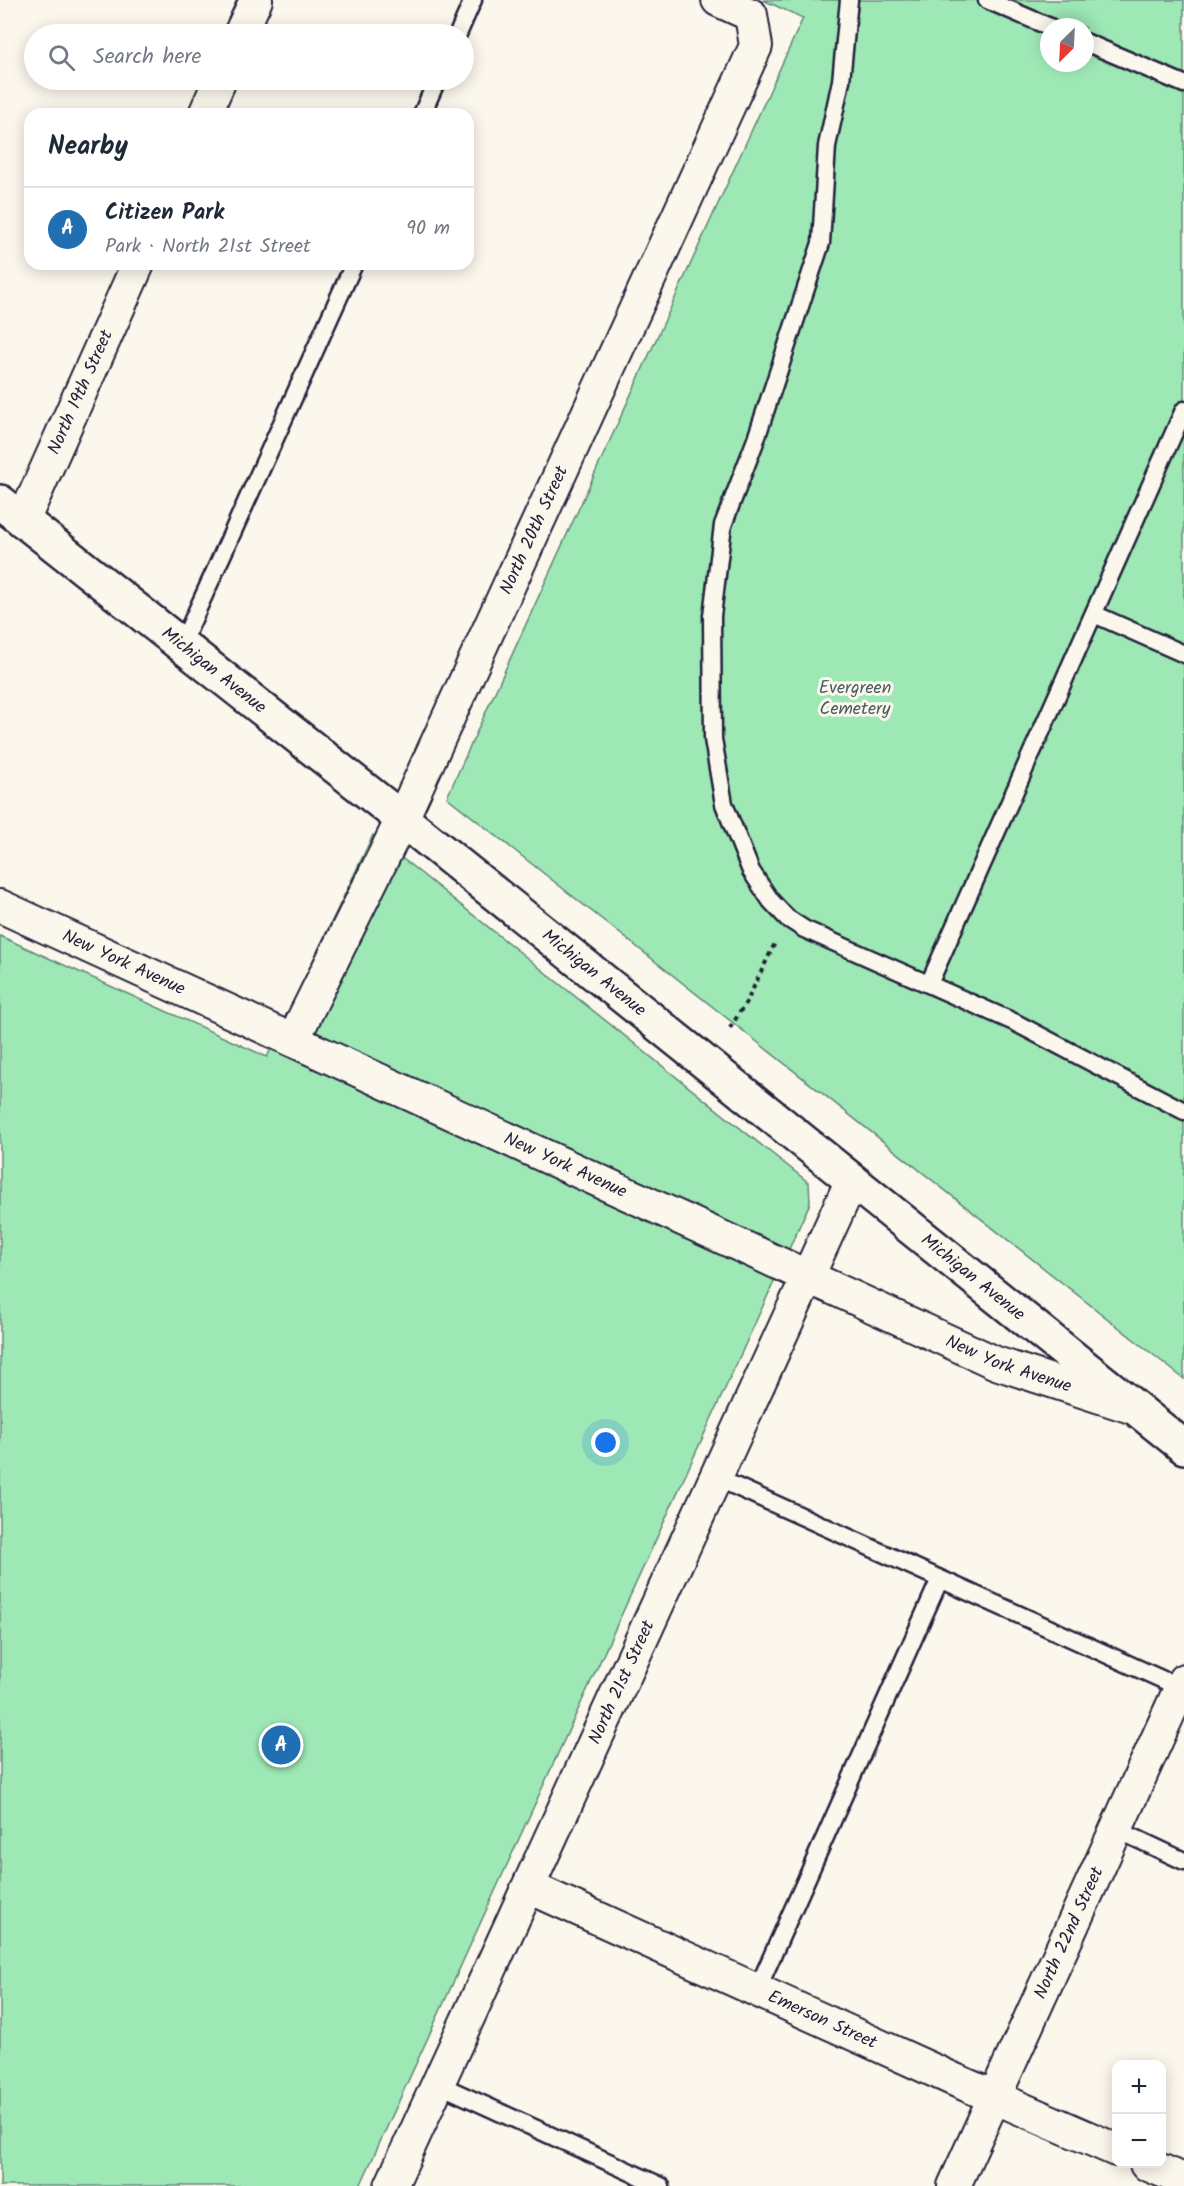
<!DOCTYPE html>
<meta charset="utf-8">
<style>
:root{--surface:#fff;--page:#f6f6f7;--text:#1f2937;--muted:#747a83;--line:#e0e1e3;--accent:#1f6fb2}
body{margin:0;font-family:Kalam,sans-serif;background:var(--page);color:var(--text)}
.controls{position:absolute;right:18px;bottom:18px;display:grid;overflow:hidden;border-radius:12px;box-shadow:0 3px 15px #0003}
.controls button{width:54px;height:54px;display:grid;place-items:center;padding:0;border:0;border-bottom:2px solid var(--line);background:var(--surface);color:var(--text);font:30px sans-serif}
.compass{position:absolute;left:1040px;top:18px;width:54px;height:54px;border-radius:50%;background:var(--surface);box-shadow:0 3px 15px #0003;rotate:204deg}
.you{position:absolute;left:606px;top:1443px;width:21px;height:21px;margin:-15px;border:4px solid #fff;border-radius:50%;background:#1a73e8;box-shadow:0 0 0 9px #1a73e833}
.badge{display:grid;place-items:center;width:39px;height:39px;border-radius:50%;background:var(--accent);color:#fff;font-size:20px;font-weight:700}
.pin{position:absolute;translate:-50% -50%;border:3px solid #fff;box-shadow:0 2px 6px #0006}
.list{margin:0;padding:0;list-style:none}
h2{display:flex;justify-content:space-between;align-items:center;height:78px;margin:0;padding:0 24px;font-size:26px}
h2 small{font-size:20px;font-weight:400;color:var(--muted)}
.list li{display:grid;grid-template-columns:39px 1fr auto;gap:18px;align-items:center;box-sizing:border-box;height:84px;padding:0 24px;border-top:2px solid var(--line)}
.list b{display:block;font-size:22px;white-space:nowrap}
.list p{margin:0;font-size:20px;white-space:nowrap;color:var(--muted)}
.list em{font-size:20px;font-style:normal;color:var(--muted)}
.icon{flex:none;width:33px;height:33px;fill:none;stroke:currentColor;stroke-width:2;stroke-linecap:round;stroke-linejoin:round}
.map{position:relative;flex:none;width:1184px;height:2186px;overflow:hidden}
.search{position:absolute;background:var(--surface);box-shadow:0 3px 15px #0003;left:24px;top:24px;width:450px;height:66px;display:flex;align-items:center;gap:15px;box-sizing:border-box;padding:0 21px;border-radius:33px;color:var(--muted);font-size:22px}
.panel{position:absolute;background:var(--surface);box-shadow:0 3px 15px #0003;left:24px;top:108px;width:450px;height:162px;border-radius:18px}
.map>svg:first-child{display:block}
.green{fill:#9ee8b6;stroke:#608578;stroke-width:1.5;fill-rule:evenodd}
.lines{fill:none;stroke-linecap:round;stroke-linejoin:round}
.lane-casing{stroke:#22223b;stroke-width:21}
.street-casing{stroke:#22223b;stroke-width:36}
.secondary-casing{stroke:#22223b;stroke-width:38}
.path{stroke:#22223b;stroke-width:4;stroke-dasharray:4.5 4.5;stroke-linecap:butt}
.lane{stroke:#fbf7ec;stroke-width:16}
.street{stroke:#fbf7ec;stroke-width:32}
.secondary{stroke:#fbf7ec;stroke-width:33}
.labels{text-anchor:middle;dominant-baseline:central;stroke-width:6;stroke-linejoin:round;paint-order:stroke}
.street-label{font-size:18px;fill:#22223b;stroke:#fbf7ec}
.park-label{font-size:18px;fill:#475d60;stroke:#fbf7ec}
</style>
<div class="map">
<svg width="1184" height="2186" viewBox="0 0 1184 2186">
<rect width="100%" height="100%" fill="#fbf7ec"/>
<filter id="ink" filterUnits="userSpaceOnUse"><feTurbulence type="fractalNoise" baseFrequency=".0167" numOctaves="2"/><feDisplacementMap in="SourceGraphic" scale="12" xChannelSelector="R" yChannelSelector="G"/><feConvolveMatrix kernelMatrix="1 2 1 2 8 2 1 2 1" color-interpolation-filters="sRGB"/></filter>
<g filter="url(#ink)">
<!-- green -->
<path class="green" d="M763 0H1184V1379L447 797 803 18ZM1049 27H1085V63H1049Z
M373 835 809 1183 810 1203 360 2186H0V936L267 1057Z"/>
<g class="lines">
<!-- lane casing -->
<g class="lane-casing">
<path id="lane" d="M849 0 841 81 827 146 821 243 755 442 723 525 712 616 713 739 724 804 751 871 771 901 787 918 804 929 1014 1022 1184 1111
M987 0 1050 27
M458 34 473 0
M1085 42 1184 84
M422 114 437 80
M1094 614 1184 654
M181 646 354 264
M929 984 1184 410
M715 1477 1181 1688
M1116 1829 1184 1861
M757 1990 940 1579
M438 2084 661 2186"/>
</g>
<!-- street casing -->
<g class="street-casing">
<g id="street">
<path d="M240 34 256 0"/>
<path d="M205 114 220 80"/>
<path id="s1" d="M23 521 138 264"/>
<path id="s2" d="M0 906 996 1363 1131 1407"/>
<path id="s3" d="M293 1040 402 819 756 46 751 15 718 0"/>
<path id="s4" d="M529 1887 955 2080 1116 2150"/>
<path d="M1146 2164 1184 2180"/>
<path id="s5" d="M391 2186 852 1180"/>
<path id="s6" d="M954 2186 1184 1680"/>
</g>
</g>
<!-- secondary casing -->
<g class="secondary-casing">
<g id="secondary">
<path id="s7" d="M0 502 402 819 1184 1447"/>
</g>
</g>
<!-- path -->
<path class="path" d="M730 1028 748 999 776 941"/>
<!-- lane -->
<use href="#lane" class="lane"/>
<!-- street -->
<use href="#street" class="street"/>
<!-- secondary -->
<use href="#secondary" class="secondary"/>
</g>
</g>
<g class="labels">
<!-- street labels -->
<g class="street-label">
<text stroke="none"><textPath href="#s1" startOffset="141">North 19th Street</textPath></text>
<text stroke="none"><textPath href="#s3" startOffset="564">North 20th Street</textPath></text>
<text stroke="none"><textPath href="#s7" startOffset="272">Michigan Avenue</textPath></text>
<text stroke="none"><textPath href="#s2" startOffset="136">New York Avenue</textPath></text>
<text stroke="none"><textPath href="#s7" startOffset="758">Michigan Avenue</textPath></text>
<text stroke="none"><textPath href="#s2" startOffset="622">New York Avenue</textPath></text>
<text stroke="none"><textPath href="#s7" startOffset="1244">Michigan Avenue</textPath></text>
<text stroke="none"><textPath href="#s2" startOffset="1108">New York Avenue</textPath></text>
<text stroke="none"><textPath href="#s5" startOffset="554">North 21st Street</textPath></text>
<text stroke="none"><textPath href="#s6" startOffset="278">North 22nd Street</textPath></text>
<text stroke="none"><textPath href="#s4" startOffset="322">Emerson Street</textPath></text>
</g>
<!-- park labels -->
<g class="park-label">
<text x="855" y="688">Evergreen<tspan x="855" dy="21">Cemetery</tspan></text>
</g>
</g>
</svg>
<div class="controls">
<button>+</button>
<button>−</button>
</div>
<svg class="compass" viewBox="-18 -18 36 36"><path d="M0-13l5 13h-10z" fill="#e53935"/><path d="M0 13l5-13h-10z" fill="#747a83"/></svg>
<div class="you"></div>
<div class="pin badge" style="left:281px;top:1745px">A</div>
<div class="search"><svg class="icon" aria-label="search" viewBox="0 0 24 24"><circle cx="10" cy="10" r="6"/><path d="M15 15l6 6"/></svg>Search here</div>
<section class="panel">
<h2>Nearby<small></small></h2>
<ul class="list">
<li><span class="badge">A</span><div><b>Citizen Park</b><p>Park · North 21st Street</p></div><em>90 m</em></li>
</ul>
</section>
</div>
